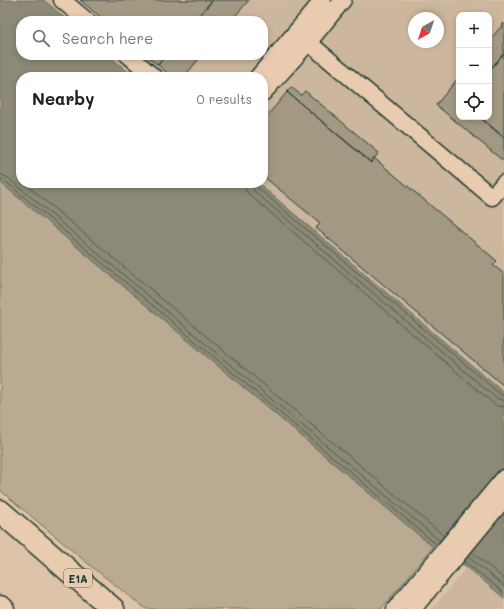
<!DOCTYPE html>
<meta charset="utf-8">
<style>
:root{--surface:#fff;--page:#f6f6f6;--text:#222;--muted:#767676;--line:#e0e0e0}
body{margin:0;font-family:Mali,sans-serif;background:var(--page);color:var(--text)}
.controls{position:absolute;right:12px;top:12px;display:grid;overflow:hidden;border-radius:8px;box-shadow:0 2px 6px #0003}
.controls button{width:36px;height:36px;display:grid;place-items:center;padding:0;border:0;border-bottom:1px solid var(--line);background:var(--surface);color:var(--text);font:20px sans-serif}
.compass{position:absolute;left:408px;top:12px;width:36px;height:36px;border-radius:50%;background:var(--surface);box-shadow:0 2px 6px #0003;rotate:220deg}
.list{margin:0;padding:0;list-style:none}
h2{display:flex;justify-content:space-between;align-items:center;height:52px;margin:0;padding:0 16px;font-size:17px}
h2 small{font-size:13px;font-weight:400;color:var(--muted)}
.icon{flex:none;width:22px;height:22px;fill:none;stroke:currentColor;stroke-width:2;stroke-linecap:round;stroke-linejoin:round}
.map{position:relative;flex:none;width:504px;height:609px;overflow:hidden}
.search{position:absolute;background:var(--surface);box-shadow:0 2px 6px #0003;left:16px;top:16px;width:252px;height:44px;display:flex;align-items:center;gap:10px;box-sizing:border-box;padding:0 14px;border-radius:16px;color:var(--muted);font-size:15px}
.panel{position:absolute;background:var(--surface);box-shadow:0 2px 6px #0003;left:16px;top:72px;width:252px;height:116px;border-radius:16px}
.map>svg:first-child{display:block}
.built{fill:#ccb69d;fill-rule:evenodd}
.green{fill:#baaa92;stroke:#6c7463}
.water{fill:#8c8a76;stroke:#606b5c}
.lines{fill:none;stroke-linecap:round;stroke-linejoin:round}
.shore{stroke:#4b5c4e;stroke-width:1}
.building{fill:#a39983;stroke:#1f3d34}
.minor-casing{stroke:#1f3d34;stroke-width:19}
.highway-casing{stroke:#1f3d34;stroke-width:25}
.minor{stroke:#e9ccaf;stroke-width:16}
.highway{stroke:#e9ccaf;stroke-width:22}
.labels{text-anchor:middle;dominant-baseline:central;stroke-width:3.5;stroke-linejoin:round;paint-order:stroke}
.shield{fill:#e9ccaf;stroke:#5c6859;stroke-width:1}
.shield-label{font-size:11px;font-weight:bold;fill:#1f3d34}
</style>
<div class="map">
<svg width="504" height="609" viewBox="0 0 504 609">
<rect width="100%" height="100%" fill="#ddc3a8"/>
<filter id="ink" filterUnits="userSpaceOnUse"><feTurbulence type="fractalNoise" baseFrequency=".025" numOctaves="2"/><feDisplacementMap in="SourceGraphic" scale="8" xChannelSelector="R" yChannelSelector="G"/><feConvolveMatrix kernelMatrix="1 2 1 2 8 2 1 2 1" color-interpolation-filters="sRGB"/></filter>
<g filter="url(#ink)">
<!-- built -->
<path class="built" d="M44 0H504V393L258 183H263V77H134L108 55H263V21H68ZM459 15H489V117H459ZM414 18H438V42H414Z
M467 567 504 598V609H432Z"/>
<!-- green -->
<path class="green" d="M0 182 433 547 381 609H146L92 567 0 490Z"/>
<!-- water -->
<path class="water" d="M0 0H44L68 21H21V55H108L134 77H21V183H258L504 393V598L467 567 433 547 0 182Z"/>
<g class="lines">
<!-- shore -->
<path class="shore" d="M0 174 7 177 440 541
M0 179 4 180 437 545
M24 183 444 536
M245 183 246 191 251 196 493 403 497 406 504 407
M251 183 252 188 255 192 496 398 504 401
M256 183 258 188 500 394 504 396
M472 552 504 579
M468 557 504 586
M464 561 504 593"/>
</g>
<!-- building -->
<path class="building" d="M80 0H212L195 21H105Z
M213 0H249L231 21H195Z
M504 23V53L489 71V41Z
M504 53V137L480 117H489V71Z
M145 55H166L158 65Z
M166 55H202L184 77H172L158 65Z
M459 77V117H479L504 138V158L502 160 436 105Z
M291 87 301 95 305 91 379 153 371 162 287 92Z
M287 92 371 163 374 158 497 261 493 265 504 274V386L316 228 320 223 263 176V121Z"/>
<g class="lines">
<!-- minor casing -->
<g class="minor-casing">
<path id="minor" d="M62 0 87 21
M296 32 492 197 504 183
M128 55 154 77
M258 77 323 0
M263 93 308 43 343 0
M395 609 504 478
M413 609 504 499"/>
</g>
<!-- highway casing -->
<g class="highway-casing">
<path id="highway" d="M0 511 113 609
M0 607 3 609"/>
</g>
<!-- minor -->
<use href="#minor" class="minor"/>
<!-- highway -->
<use href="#highway" class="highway"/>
</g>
</g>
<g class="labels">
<!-- shield labels -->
<rect class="shield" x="64" y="569" width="28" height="18" rx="3"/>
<g class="shield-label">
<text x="78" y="578">E1A</text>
</g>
</g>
</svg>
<div class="controls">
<button>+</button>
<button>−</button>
<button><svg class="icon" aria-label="locate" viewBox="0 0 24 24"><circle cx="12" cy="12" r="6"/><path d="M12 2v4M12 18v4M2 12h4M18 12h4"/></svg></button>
</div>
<svg class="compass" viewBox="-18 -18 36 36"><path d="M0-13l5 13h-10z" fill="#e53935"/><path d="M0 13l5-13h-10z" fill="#767676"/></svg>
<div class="search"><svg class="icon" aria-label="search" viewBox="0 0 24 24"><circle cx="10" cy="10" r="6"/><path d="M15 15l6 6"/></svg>Search here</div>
<section class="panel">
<h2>Nearby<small>0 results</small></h2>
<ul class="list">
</ul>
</section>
</div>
